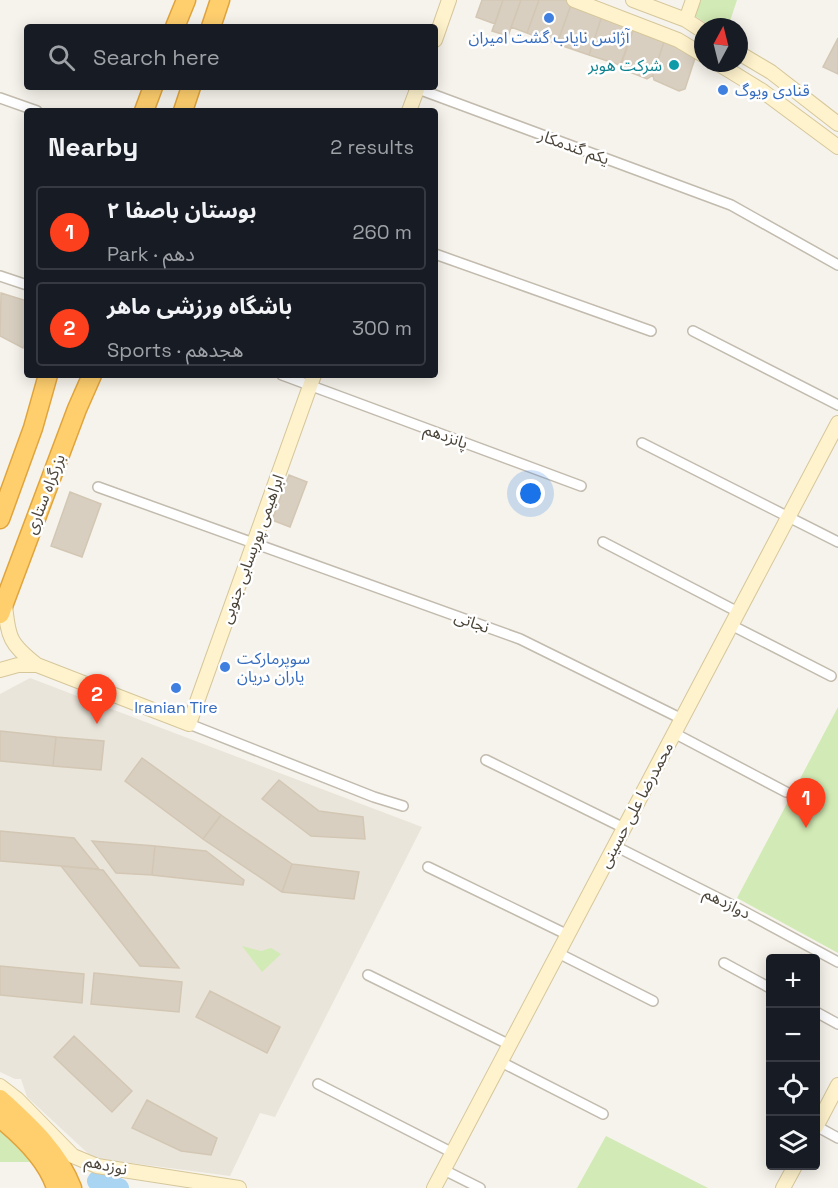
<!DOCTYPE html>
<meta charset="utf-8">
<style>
:root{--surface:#171b24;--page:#20242c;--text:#f1f3f6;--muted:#9ea1a6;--line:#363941;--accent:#fc3f1d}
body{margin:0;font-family:"Space Grotesk","Noto Sans Arabic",sans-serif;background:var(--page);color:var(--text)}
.controls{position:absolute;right:18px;bottom:18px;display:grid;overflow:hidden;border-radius:6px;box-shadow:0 3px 15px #0003}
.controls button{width:54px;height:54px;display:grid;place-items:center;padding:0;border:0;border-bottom:2px solid var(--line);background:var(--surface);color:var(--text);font:30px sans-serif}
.compass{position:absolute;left:694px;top:18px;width:54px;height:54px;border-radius:50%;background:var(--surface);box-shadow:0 3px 15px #0003;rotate:7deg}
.you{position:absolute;left:531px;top:494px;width:21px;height:21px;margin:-15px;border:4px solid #fff;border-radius:50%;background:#1a73e8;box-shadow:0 0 0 9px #1a73e833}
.badge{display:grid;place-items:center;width:39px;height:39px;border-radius:50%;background:var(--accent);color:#fff;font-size:20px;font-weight:700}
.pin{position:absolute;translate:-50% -50px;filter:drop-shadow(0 2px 3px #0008)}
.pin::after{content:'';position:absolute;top:32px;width:21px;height:18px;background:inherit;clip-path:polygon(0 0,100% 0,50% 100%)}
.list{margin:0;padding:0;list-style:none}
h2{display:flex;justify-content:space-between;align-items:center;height:78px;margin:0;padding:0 24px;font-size:26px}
h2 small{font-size:20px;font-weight:400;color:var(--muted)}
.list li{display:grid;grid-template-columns:39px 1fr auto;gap:18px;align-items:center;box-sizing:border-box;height:84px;margin:0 12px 12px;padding:0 12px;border:2px solid var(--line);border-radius:6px}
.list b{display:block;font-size:22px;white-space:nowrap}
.list p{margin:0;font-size:20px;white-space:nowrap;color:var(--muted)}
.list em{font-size:20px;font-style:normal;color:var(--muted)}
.icon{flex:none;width:33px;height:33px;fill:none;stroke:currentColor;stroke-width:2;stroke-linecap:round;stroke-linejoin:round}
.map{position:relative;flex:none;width:838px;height:1188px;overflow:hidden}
.search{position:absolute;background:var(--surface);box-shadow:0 3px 15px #0003;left:24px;top:24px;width:414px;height:66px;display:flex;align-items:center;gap:15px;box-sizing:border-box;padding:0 21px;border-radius:6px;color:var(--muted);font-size:22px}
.panel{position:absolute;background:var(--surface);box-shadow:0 3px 15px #0003;left:24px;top:108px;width:414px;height:270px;border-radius:6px}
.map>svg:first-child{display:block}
.residential{fill:#eae5da}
.green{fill:#d2eab5}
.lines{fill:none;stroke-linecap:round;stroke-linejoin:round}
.river{stroke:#a9d4f2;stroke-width:20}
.building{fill:#d8cfc1;stroke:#d3c7b4;stroke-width:1.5}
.street-casing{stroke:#c2bbae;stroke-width:12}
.secondary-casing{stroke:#d6c79b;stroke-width:16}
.highway-casing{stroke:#e0a43c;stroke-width:21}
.street{stroke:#fff;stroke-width:9}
.secondary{stroke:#fff3cd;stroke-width:14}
.highway{stroke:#ffcf6e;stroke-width:18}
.shop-dot{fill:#3f7fe0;stroke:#fff;stroke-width:2}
.culture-dot{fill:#0f9aa8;stroke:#fff;stroke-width:2}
.labels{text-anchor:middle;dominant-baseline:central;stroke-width:5;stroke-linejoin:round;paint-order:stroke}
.shop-label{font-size:16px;fill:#366cbe;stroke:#fff}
.culture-label{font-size:16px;fill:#0d838f;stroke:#fff;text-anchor:end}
.street-label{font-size:16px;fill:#4b4439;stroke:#fff}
</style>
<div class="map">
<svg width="838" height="1188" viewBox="0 0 838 1188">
<rect width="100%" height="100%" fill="#f6f3ec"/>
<!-- residential -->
<path class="residential" d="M30 678 422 827 275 1117 260 1113 230 1176 93 1158 27 1097 21 1079H15L0 1072V694Z"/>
<!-- green -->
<path class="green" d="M701 0H737L728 27H712L695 16Z
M838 707V953L737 898Z
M242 946 261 951 271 948 281 954 262 972Z
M0 1131 33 1162H0Z
M606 1136 708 1188H577Z"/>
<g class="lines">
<!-- river -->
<path class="river" d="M97 1181 119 1188"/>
</g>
<!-- building -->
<path class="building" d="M482 0H503L495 24 476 17Z
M503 0H521L508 36 492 31Z
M521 0H539L527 33 511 27Z
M539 0H566L572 2 557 44 527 33Z
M572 2 603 13 589 55 557 44Z
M603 13 635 26 620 65 589 55Z
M633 30 664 42 653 75 647 79 620 68Z
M838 38V74L823 67Z
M665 39 696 55 685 89 679 91 654 80 653 75Z
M1 293 27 301V338L23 348 0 336Z
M289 475 307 482 290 527 272 520Z
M70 492 101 504 82 557 51 546Z
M0 731 56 737 53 766 0 761Z
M56 737 104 741 101 770 53 766Z
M142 758 221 815 203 839 125 781Z
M279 780 319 811 363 817 365 839 311 836 262 799Z
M221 815 292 864 282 892 203 839Z
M0 831 74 838 99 869 0 861Z
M92 841 155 846 152 875 116 873Z
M155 846 206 851 244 880 243 885 152 875Z
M292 864 359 872 354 899 282 892Z
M61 866 103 870 179 968 140 966Z
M0 966 84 974 82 1003 0 995Z
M94 973 182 982 179 1012 91 1004Z
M210 991 280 1027 267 1053 196 1017Z
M74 1036 132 1091 112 1112 54 1057Z
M147 1100 217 1138 211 1155 181 1151 132 1128Z"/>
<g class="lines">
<!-- street casing -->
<g class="street-casing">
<path id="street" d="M413 87 731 205 838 265
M0 98 37 111
M435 254 651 331
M0 276 27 285
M693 331 838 405
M282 375 581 486
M642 443 838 542
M98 487 520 639 682 719
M603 542 738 612
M731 625 831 676
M189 724 374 797 403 806
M674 733 786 792
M486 760 624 828
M615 846 732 905 838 962
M428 867 568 935
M558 953 653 1001
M724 963 770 988
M368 975 510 1045
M816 1012 838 1024
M501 1062 603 1114
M318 1084 453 1153
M816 1126 838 1138
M444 1170 480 1188"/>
</g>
<!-- secondary casing -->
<g class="secondary-casing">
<path id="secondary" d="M574 0 678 40 703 55
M633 0 686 20 703 31
M686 20 693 0
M435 40 449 0
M739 53 771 72 838 124
M717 63 761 90 838 147
M409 111 418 87
M5 604C8 638 10 644 37 665
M0 670 18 665H37L189 724 314 375
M0 1086 17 1099 73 1156 97 1166 239 1188
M816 1127 838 1085
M434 1188 838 423
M783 1188 795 1166"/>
</g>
<!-- highway casing -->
<g class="highway-casing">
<path id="highway" d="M175 27 186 0
M211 27 220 0
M144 111 153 87
M183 111 191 87
M0 519 33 428 48 375
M0 614 77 409 92 375
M0 1099C28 1125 58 1151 72 1188
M0 1118C21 1135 48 1161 56 1188"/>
</g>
<!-- street -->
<use href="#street" class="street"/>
<!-- secondary -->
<use href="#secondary" class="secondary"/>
<!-- highway -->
<use href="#highway" class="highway"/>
</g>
<!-- markers -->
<g class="shop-dot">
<circle cx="549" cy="18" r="6"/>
<circle cx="723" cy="90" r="6"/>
<circle cx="225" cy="667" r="6"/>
<circle cx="176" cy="688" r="6"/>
</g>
<circle class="culture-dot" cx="674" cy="65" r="6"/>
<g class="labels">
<!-- shop labels -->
<g class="shop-label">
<text x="549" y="37">آژانس نایاب گشت امیران</text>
<text x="735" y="90" text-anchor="start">قنادی ویوگ</text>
<text x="237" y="658" text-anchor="start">سوپرمارکت<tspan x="237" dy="18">یاران دریان</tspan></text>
<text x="176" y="707">Iranian Tire</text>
</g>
<!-- culture labels -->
<g class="culture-label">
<text x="662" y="65">شرکت هوبر</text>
</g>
<!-- street labels -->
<g class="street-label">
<text transform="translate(574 147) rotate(20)">یکم گندمکار</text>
<text transform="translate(446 436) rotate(20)">پانزدهم</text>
<text transform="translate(45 494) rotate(-69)">بزرگراه ستاری</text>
<text transform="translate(252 549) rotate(-70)">ابراهیمی پوربسابی جنوبی</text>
<text transform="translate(472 622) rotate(20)">نجاتی</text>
<text transform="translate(636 805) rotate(-62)">محمدرضا علی حسینی</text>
<text transform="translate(727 903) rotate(27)">دوازدهم</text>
<text transform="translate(106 1165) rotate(12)">نوزدهم</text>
</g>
</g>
</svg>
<div class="controls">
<button>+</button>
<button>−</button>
<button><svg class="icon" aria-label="locate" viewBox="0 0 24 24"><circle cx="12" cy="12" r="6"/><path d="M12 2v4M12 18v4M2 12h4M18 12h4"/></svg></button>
<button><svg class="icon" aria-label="layers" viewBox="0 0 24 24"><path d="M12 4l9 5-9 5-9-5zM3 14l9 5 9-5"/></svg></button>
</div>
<svg class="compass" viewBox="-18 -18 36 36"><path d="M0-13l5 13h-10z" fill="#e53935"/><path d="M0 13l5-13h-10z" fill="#9ea1a6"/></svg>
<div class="you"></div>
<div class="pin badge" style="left:806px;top:828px">1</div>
<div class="pin badge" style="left:97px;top:724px">2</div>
<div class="search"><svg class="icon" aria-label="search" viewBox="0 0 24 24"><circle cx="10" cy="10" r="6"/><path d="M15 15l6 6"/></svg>Search here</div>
<section class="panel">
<h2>Nearby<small>2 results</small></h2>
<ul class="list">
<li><span class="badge">1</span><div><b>بوستان باصفا ۲</b><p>Park · دهم</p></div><em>260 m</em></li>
<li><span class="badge">2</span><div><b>باشگاه ورزشی ماهر</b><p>Sports · هجدهم</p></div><em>300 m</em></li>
</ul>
</section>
</div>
